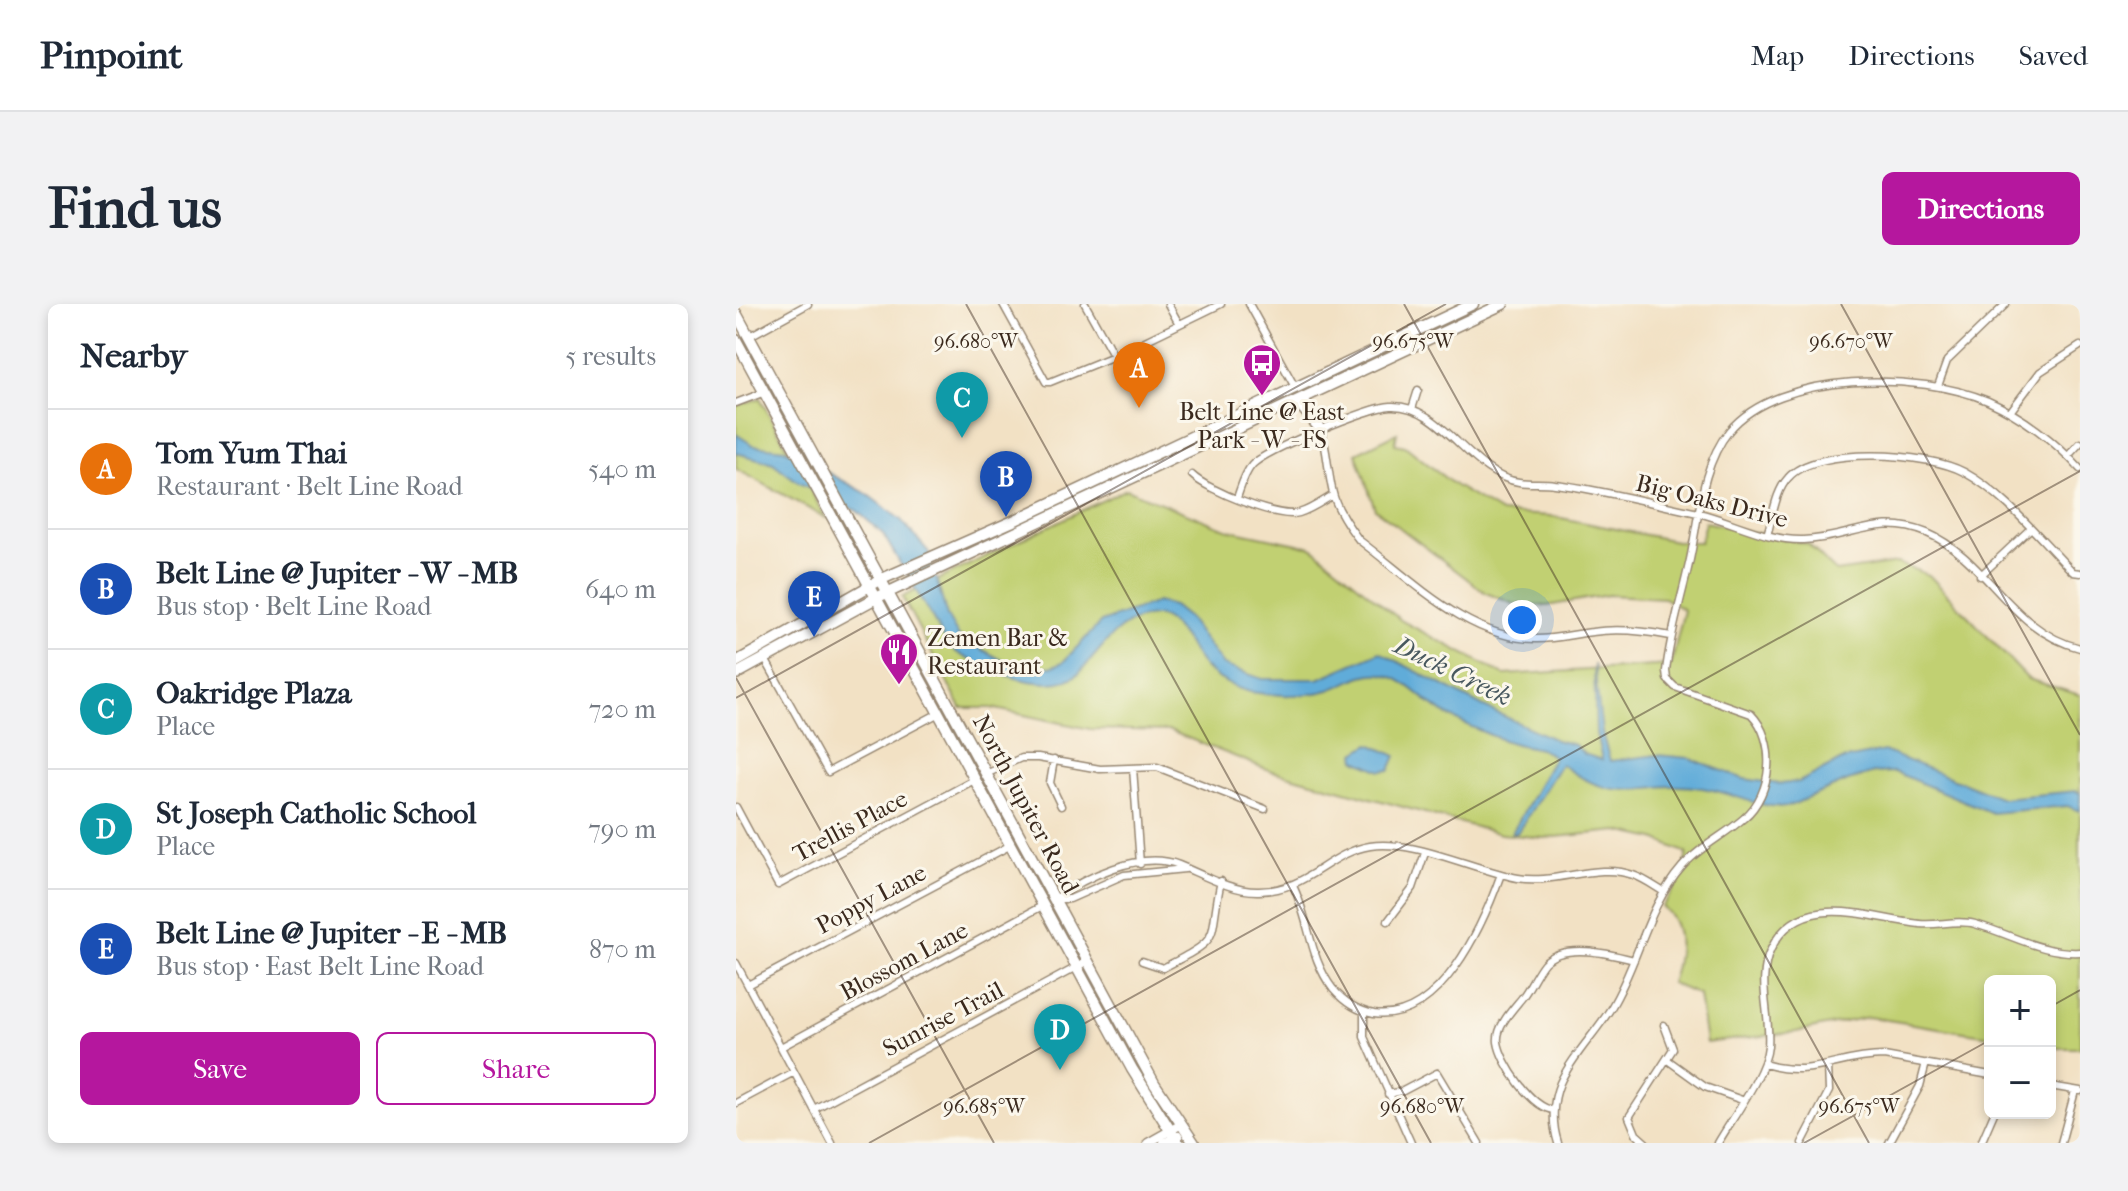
<!DOCTYPE html>
<meta charset="utf-8">
<style>
:root{--surface:#fff;--page:#f2f2f3;--text:#1f2937;--muted:#747a83;--line:#e0e1e3;--accent:#b5179e}
body{margin:0;font-family:"IM FELL French Canon",serif;background:var(--page);color:var(--text)}
.controls{position:absolute;right:24px;bottom:24px;display:grid;overflow:hidden;border-radius:12px;box-shadow:0 4px 12px #0003}
.controls button{width:72px;height:72px;display:grid;place-items:center;padding:0;border:0;border-bottom:2px solid var(--line);background:var(--surface);color:var(--text);font:40px sans-serif}
.you{position:absolute;left:786px;top:316px;width:28px;height:28px;margin:-20px;border:6px solid #fff;border-radius:50%;background:#1a73e8;box-shadow:0 0 0 12px #1a73e833}
.badge{display:grid;place-items:center;width:52px;height:52px;border-radius:50%;background:var(--accent);color:#fff;font-size:26px;font-weight:700}
.pin{position:absolute;translate:-50% -66px;filter:drop-shadow(0 2px 4px #0008)}
.pin::after{content:'';position:absolute;top:42px;width:28px;height:24px;background:inherit;clip-path:polygon(0 0,100% 0,50% 100%)}
.list{margin:0;padding:0;list-style:none}
h2{display:flex;justify-content:space-between;align-items:center;height:104px;margin:0;padding:0 32px;font-size:34px}
h2 small{font-size:26px;font-weight:400;color:var(--muted)}
.list li{display:grid;grid-template-columns:52px 1fr auto;gap:24px;align-items:center;box-sizing:border-box;height:120px;padding:0 32px;border-top:2px solid var(--line)}
.list b{display:block;font-size:30px;white-space:nowrap}
.list p{margin:0;font-size:26px;white-space:nowrap;color:var(--muted)}
.list em{font-size:26px;font-style:normal;color:var(--muted)}
.actions{display:flex;gap:16px;padding:24px 32px}
.actions a{flex:1;padding:18px 0;border:2px solid var(--accent);border-radius:12px;text-align:center;font-size:28px;color:var(--accent)}
.actions .main{background:var(--accent);color:#fff}
.map{position:relative;flex:none;width:1344px;height:839px;overflow:hidden;border-radius:12px}
header{display:flex;align-items:center;gap:48px;box-sizing:border-box;height:112px;padding:0 40px;background:var(--surface);border-bottom:2px solid var(--line)}
header strong{font-size:38px}
nav{display:flex;gap:44px;margin-inline-start:auto;font-size:28px}
.intro{display:flex;align-items:center;justify-content:space-between;box-sizing:border-box;height:192px;padding:0 48px}
h1{margin:0;font-size:56px}
.button{padding:20px 36px;border-radius:12px;background:var(--accent);color:#fff;font-size:28px;font-weight:700}
main{display:flex;gap:48px;padding:0 48px}
aside{flex:1;background:var(--surface);border-radius:12px;box-shadow:0 4px 12px #0003}
.map>svg:first-child{display:block}
.green{fill:#c1d072;stroke:#7e7d48;stroke-width:2}
.water{fill:#61acd9;stroke:#4e6b7c;stroke-width:2}
.lines{fill:none;stroke-linecap:round;stroke-linejoin:round}
.minor-casing{stroke:#968671;stroke-width:9}
.tertiary-casing{stroke:#968671;stroke-width:11}
.primary-casing{stroke:#968671;stroke-width:13}
.minor{stroke:#fff;stroke-width:6}
.tertiary{stroke:#fff;stroke-width:8}
.primary{stroke:#fff;stroke-width:10}
.ticks{fill:none;stroke:#3b2a1e;stroke-width:2;stroke-opacity:0.45}
.labels{text-anchor:middle;dominant-baseline:central;stroke-width:6;stroke-linejoin:round;paint-order:stroke}
.poi-label{font-size:24px;fill:#3b2a1e;stroke:#fbf7ec}
.street-label{font-size:24px;fill:#3b2a1e;stroke:#fbf7ec}
.water-label{font-size:26px;font-style:italic;fill:#48585f;stroke:#fbf7ec}
.ticks-label{font-size:20px;text-anchor:middle;fill:#3b2a1e;stroke:#fbf7ec;stroke-width:6;stroke-linejoin:round;paint-order:stroke}
</style>
<header>
<strong>Pinpoint</strong>
<nav><a>Map</a><a>Directions</a><a>Saved</a></nav>
</header>
<div class="intro"><h1>Find us</h1><a class="button">Directions</a></div>
<main>
<aside>
<h2>Nearby<small>5 results</small></h2>
<ul class="list">
<li><span class="badge" style="background:#e8710a">A</span><div><b>Tom Yum Thai</b><p>Restaurant · Belt Line Road</p></div><em>540 m</em></li>
<li><span class="badge" style="background:#1a4fb4">B</span><div><b>Belt Line @ Jupiter - W - MB</b><p>Bus stop · Belt Line Road</p></div><em>640 m</em></li>
<li><span class="badge" style="background:#0f9aa8">C</span><div><b>Oakridge Plaza</b><p>Place</p></div><em>720 m</em></li>
<li><span class="badge" style="background:#0f9aa8">D</span><div><b>St Joseph Catholic School</b><p>Place</p></div><em>790 m</em></li>
<li><span class="badge" style="background:#1a4fb4">E</span><div><b>Belt Line @ Jupiter - E - MB</b><p>Bus stop · East Belt Line Road</p></div><em>870 m</em></li>
</ul>
<div class="actions"><a class="main">Save</a><a>Share</a></div>
</aside>
<div class="map">
<svg width="1344" height="839" viewBox="0 0 1344 839">
<rect width="100%" height="100%" fill="#fbf7ec"/>
<filter id="ink" filterUnits="userSpaceOnUse"><feTurbulence type="fractalNoise" baseFrequency=".0125" numOctaves="2"/><feDisplacementMap in="SourceGraphic" scale="16" xChannelSelector="R" yChannelSelector="G"/><feConvolveMatrix kernelMatrix="1 2 1 2 8 2 1 2 1" color-interpolation-filters="sRGB"/></filter>
<filter id="wash" filterUnits="userSpaceOnUse"><feTurbulence type="fractalNoise" baseFrequency=".006" numOctaves="4" result="noise"/><feDisplacementMap in="SourceGraphic" scale="32" xChannelSelector="R" yChannelSelector="G"/><feGaussianBlur stdDeviation="1.8" result="paint"/><feColorMatrix in="noise" values="0 0 0 0 0 0 0 0 0 0 0 0 0 0 0 0 0 1.4 0 .05"/><feComposite in="paint" operator="in"/></filter>
<g filter="url(#wash)">
<rect width="100%" height="100%" fill="#f2e1c4"/>
<!-- green -->
<path class="green" d="M24 94 90 214 0 165V102Z
M661 129 659 140 669 142 718 181 765 209 815 212 945 238H964L969 218 1072 240 1100 268 1161 259 1193 271 1292 375 1344 391V744H1314V677H1254V732L1132 713 1060 728 970 739 963 691 935 679C943 656 950 621 926 603L946 572 951 549 919 535 882 527 808 534 765 530 533 466 434 427 354 425 255 404H225L166 293 390 185 490 225 576 243 666 317 768 371 935 361 948 306 928 294 872 291 811 302 778 300 750 289 639 205 620 149Z"/>
<!-- water -->
<path class="water" d="M0 130 17 141 49 145 128 188 165 216 192 247 211 312 223 333 275 361 315 363 327 358 365 318 421 298 437 302 452 314 487 361 526 375H582L644 348 748 403 820 436 839 441 848 450 866 456 860 429 858 360 866 429 874 457 921 451 953 454 1008 475 1044 480 1063 478 1106 456 1148 447 1266 494 1340 487 1344 489V507L1331 502 1256 509 1159 468 1138 469 1112 477 1051 503C1021 504 995 488 966 484 904 474 886 506 825 460L781 529H776L818 453C804 441 789 444 773 438 752 431 731 421 711 411 689 400 672 374 645 370 626 368 611 380 593 386 570 393 538 392 514 388 498 384 484 377 472 366 456 353 440 310 418 312 380 315 367 345 343 369 315 395 239 363 213 343L147 230 121 207 63 179 37 159 0 149Z
M634 440 660 452 654 466 645 467 620 456 619 449Z"/>
</g>
<g filter="url(#ink)">
<g class="lines">
<!-- minor casing -->
<g class="minor-casing">
<path id="minor" d="M267 0 310 78H314L378 52 485 0
M349 0 378 52
M432 0 443 20
M513 0 560 85
M12 33 72 0
M1202 82 1211 57 1270 0
M565 94 564 104 581 124
M566 94C593 115 589 164 598 193 603 209 613 223 623 236 675 275 733 336 801 335 820 335 838 330 856 328 883 324 909 327 935 332
M0 99 29 88
M676 105 682 86
M1274 108 1304 68 1344 42
M1332 152 1344 139
M456 171C471 186 542 215 563 209 574 206 587 197 597 191
M501 194C505 183 508 170 516 161 530 146 634 103 655 102 707 100 734 171 783 178 795 180 807 178 819 180 867 186 915 199 962 209 997 217 1031 237 1067 236 1115 235 1142 209 1191 229 1252 255 1274 327 1344 344
M1031 231C1037 213 1039 188 1052 174 1080 141 1193 149 1228 168 1270 191 1303 234 1337 268L1344 269
M1244 272 1294 225
M29 355 92 468 203 409
M318 456 314 479 325 502
M397 464 404 560
M250 470 285 454H302L364 465 421 463 529 505
M0 503 42 581 240 475
M557 582C574 616 573 654 597 685 608 698 622 707 638 710 704 719 747 621 765 570
M319 595H334L388 571 449 565
M318 596C348 573 405 546 443 561 467 571 497 588 523 587 571 587 592 549 634 542 677 535 738 566 782 574 819 581 861 558 897 571 907 574 918 582 928 588
M652 617 677 584 689 549
M406 657 427 664C490 631 471 640 485 577
M0 659 96 839
M12 681 275 541
M628 708V733L675 839
M45 743 308 601
M933 757 969 783 1006 796
M1028 760C1078 775 1100 752 1148 752L1254 771
M1314 782 1344 787
M652 790 667 787 701 769 743 839
M0 799 58 768
M78 805 352 657
M818 806C796 805 765 759 762 738 760 723 776 706 785 695 794 684 799 670 808 659 828 638 874 650 898 656
M822 839C816 820 816 798 824 779 836 752 860 729 875 704 903 658 910 604 946 563 963 543 989 531 1008 514 1037 490 1041 436 1015 410L939 383 931 375 930 367C934 331 945 296 953 260 963 217 964 163 993 127 1043 66 1184 68 1252 97 1286 112 1319 137 1344 165
M910 839 900 830 893 813 937 745 928 721
M982 839C997 813 1030 769 1032 742 1035 709 1020 676 1035 645 1064 584 1135 615 1184 620 1203 622 1220 615 1239 620 1275 630 1306 650 1344 648
M1066 839 1093 787 1092 761
M1153 839 1184 782 1190 759
M1245 839 1258 809
M1325 839 1339 787"/>
</g>
<!-- tertiary casing -->
<g class="tertiary-casing">
<path id="tertiary" d="M412 839 444 821
M428 839 442 832"/>
</g>
<!-- primary casing -->
<g class="primary-casing">
<path id="primary" d="M0 9 418 779 458 839
M0 36 396 765 442 839
M0 358 146 275 275 218 737 0
M0 370 140 294 767 0"/>
</g>
<!-- minor -->
<use href="#minor" class="minor"/>
<!-- tertiary -->
<use href="#tertiary" class="tertiary"/>
<!-- primary -->
<use href="#primary" class="primary"/>
</g>
</g>
<!-- ticks -->
<path class="ticks" d="M230 0 695 839M668 0 1133 839M1105 0 1344 431M0 374 258 839M0 394 710 0M1314 703 1344 686M133 839 1344 167M1068 839 1254 736"/>
<!-- icons -->
<defs>
<g id="bus-pin" transform="scale(2)"><path d="M0 17L-7.5 6A9.5 9.5 0 1 1 7.5 6Z" fill="#b5179e" stroke="#fbf7ec"/><path d="M-5-6H5V4H4V6H2V4H-2V6H-4V4H-5ZM-3.5-4V0h7V-4ZM-3.5 1.2v1.5H-2V1.2ZM2 1.2v1.5H3.5V1.2Z" fill="#fff"/></g>
<g id="restaurant-pin" transform="scale(2)"><path d="M0 17L-7.5 6A9.5 9.5 0 1 1 7.5 6Z" fill="#b5179e" stroke="#fbf7ec"/><path d="M-5-6h1v4h1v-4h1v4h1v-4h1v5L-1.5 .5V6h-2V.5L-5-1ZM5-6V6H3V1.5H1.5Q1.5-4 5-6Z" fill="#fff"/></g>
</defs>
<g fill-rule="evenodd">
<use href="#bus-pin" x="526" y="59"/>
<use href="#restaurant-pin" x="163" y="348"/>
</g>
<g class="labels">
<!-- poi labels -->
<g class="poi-label">
<text x="526" y="108">Belt Line @ East<tspan x="526" dy="28">Park - W - FS</tspan></text>
<text x="191" y="334" text-anchor="start">Zemen Bar &amp;<tspan x="191" dy="28">Restaurant</tspan></text>
</g>
<!-- street labels -->
<g class="street-label">
<text transform="translate(976 197) rotate(14)">Big Oaks Drive</text>
<text transform="translate(290 500) rotate(62)">North Jupiter Road</text>
<text transform="translate(114 522) rotate(-28)">Trellis Place</text>
<text transform="translate(135 595) rotate(-28)">Poppy Lane</text>
<text transform="translate(168 657) rotate(-28)">Blossom Lane</text>
<text transform="translate(207 715) rotate(-28)">Sunrise Trail</text>
</g>
<!-- water labels -->
<g class="water-label">
<text transform="translate(717 367) rotate(26)">Duck Creek</text>
</g>
</g>
<g class="ticks-label">
<text x="240" y="44">96.680°W</text>
<text x="677" y="44">96.675°W</text>
<text x="1115" y="44">96.670°W</text>
<text x="248" y="809">96.685°W</text>
<text x="686" y="809">96.680°W</text>
<text x="1123" y="809">96.675°W</text>
</g>
</svg>
<div class="controls">
<button>+</button>
<button>−</button>
</div>
<div class="you"></div>
<div class="pin badge" style="left:403px;top:104px;background:#e8710a">A</div>
<div class="pin badge" style="left:270px;top:213px;background:#1a4fb4">B</div>
<div class="pin badge" style="left:226px;top:134px;background:#0f9aa8">C</div>
<div class="pin badge" style="left:324px;top:766px;background:#0f9aa8">D</div>
<div class="pin badge" style="left:78px;top:333px;background:#1a4fb4">E</div>
</div>
</main>
